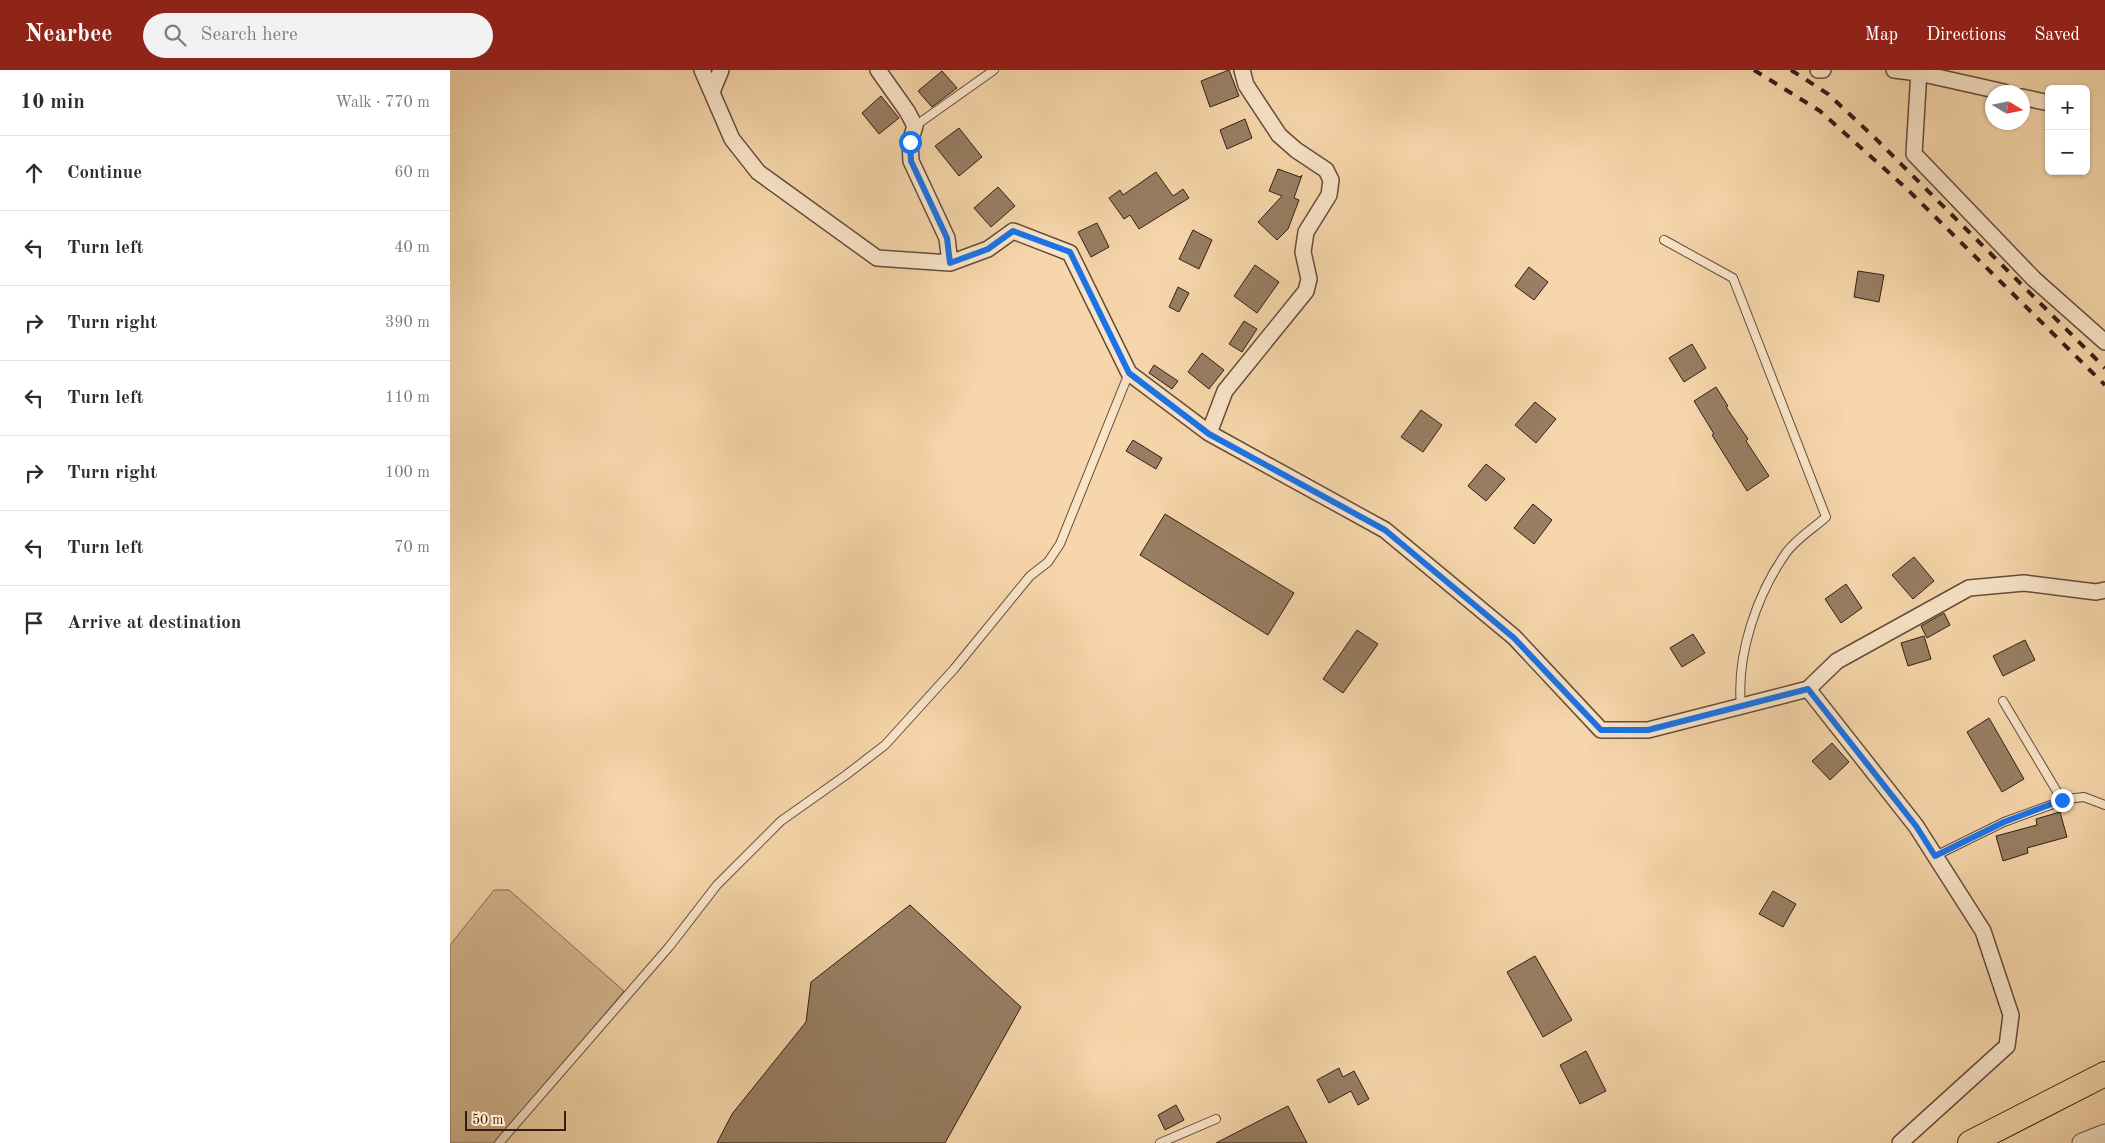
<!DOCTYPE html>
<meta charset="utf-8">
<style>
:root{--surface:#fff;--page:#f2f2f3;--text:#2b2b33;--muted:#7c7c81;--line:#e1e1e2;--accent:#8f2418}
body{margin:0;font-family:"Old Standard TT",serif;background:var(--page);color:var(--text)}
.controls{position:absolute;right:15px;top:15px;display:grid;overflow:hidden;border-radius:8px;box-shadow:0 1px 4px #0004}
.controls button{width:45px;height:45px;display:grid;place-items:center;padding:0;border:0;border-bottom:1px solid var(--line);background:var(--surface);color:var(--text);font:25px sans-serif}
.compass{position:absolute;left:1535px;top:15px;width:45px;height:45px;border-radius:50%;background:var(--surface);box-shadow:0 1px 4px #0004;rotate:100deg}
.scale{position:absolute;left:15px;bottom:12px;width:101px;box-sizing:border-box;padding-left:5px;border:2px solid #331e17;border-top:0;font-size:14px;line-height:18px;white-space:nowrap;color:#331e17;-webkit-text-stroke:4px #f9e4c8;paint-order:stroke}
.stop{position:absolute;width:15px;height:15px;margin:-11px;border:4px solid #1a73e8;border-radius:50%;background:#fff}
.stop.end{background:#1a73e8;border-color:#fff;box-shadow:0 1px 5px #0008}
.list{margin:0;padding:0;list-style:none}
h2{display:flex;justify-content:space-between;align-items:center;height:65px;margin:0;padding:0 20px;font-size:21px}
h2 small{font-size:16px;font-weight:400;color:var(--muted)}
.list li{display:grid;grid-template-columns:32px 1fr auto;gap:15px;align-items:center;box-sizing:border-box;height:75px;padding:0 20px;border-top:1px solid var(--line)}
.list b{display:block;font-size:19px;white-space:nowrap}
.list em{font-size:16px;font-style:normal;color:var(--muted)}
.icon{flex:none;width:28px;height:28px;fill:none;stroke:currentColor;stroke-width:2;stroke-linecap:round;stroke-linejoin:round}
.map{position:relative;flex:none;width:1655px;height:1073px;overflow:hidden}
header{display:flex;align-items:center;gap:30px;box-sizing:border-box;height:70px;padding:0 25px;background:var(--accent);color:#fff}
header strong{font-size:24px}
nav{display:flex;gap:28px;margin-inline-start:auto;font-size:18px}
.search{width:350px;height:45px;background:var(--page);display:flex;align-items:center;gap:12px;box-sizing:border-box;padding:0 18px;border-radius:28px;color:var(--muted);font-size:19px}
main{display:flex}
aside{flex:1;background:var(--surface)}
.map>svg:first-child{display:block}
.green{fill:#d5b791;stroke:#846a54}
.building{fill:#987e63;stroke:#331e17}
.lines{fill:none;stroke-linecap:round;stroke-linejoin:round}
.service-casing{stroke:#644c3c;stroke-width:10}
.minor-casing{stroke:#644c3c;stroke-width:18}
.tertiary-casing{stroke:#644c3c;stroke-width:21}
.primary-casing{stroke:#331e17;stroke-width:26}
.service{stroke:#f9e4c8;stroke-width:8}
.minor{stroke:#f9e4c8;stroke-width:15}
.tertiary{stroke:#f9e4c8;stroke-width:19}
.primary{stroke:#f6d6aa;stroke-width:24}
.rail{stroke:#331e17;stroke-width:4;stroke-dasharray:9 9;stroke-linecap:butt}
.route{stroke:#1a73e8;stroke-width:6}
</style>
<header>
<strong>Nearbee</strong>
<div class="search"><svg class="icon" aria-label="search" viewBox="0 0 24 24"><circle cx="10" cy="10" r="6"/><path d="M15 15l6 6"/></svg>Search here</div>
<nav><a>Map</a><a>Directions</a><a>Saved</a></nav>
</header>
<main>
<aside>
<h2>10 min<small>Walk · 770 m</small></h2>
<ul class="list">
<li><svg class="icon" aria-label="ahead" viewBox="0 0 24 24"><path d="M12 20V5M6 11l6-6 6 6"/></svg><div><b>Continue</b></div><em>60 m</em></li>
<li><svg class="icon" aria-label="left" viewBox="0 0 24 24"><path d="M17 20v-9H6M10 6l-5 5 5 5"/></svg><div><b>Turn left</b></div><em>40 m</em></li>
<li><svg class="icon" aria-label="right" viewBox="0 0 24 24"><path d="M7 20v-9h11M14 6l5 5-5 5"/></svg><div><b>Turn right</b></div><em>390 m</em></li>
<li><svg class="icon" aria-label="left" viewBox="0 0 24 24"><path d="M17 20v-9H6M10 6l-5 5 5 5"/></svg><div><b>Turn left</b></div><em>110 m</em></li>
<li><svg class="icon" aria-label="right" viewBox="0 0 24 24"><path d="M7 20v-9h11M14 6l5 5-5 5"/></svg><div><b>Turn right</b></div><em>100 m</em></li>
<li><svg class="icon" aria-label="left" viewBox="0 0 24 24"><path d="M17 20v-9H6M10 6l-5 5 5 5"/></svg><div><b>Turn left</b></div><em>70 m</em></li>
<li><svg class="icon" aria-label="arrive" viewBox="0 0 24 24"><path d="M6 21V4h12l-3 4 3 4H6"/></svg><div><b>Arrive at destination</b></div></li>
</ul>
</aside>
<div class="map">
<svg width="1655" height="1073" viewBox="0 0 1655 1073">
<rect width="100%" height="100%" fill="#f6d6aa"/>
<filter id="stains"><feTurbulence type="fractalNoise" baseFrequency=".004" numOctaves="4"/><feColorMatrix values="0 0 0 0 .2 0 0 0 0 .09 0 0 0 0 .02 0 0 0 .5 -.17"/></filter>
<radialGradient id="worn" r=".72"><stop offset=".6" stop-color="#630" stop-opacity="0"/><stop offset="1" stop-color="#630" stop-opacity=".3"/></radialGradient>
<!-- green -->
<path class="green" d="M44 820H59L174 921 47 1073H0V875Z"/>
<!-- building -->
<path class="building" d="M779 0 789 26 760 37 751 11Z
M492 1 507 18 482 37 468 21Z
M431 26 449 48 429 64 412 43Z
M795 49 802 68 777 79 770 60Z
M509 58 532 87 509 106 485 76Z
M828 99 850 107 852 105 844 128 849 130 838 159 827 170 808 152 832 126 819 121Z
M706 102 723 126 733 119 739 128 689 159 680 145 674 149 659 128 670 120 673 125Z
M548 117 565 136 541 157 524 138Z
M647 153 659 177 641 187 628 162Z
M743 160 762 170 749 199 729 189Z
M805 195 829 212 807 243 784 226Z
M1079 197 1098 212 1084 230 1065 216Z
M1408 201 1434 205 1429 232 1404 227Z
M728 217 739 223 729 242 719 237Z
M794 251 807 259 792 282 779 274Z
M1242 274 1256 298 1234 312 1219 288Z
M752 283 774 300 759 319 738 302Z
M704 295 728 311 722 319 699 303Z
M1266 317 1278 336 1276 337 1298 369 1296 371 1319 406 1297 421 1262 365 1264 364 1244 331Z
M1085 332 1106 349 1086 373 1065 355Z
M971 340 992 355 973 382 951 367Z
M683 370 712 388 706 399 676 381Z
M1036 394 1055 409 1036 431 1018 416Z
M1083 434 1102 450 1084 474 1064 458Z
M715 444 844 523 818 565 690 485Z
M1464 487 1484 511 1463 529 1442 505Z
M1396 514 1412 538 1391 553 1375 529Z
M1494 543 1500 555 1477 568 1471 556Z
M907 560 928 574 893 623 873 609Z
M1243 564 1255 583 1232 597 1220 578Z
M1474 566 1481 589 1458 596 1451 573Z
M1575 570 1585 590 1553 606 1543 586Z
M1539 648 1574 709 1552 722 1517 662Z
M1382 673 1399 692 1380 710 1362 691Z
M1610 742 1617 767 1577 778 1578 783 1553 791 1546 766 1587 755 1586 749Z
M1323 821 1346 834 1333 857 1309 844Z
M460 835 571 937 495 1073H267L282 1044 356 952 361 912Z
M1085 886 1122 950 1093 967 1057 902Z
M1136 981 1156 1021 1130 1034 1110 995Z
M889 998 893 1007 904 1001 919 1029 908 1035 901 1021 879 1033 867 1010Z
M726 1035 734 1050 715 1060 708 1045Z
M838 1036 857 1073H766Z"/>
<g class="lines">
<!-- service casing -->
<g class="service-casing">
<path id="service" d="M465 56 544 0
M1214 170 1283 208 1376 447C1364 458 1346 469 1336 483 1307 524 1286 585 1291 636
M1553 631 1612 730
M1485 786 1554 752 1617 729 1634 727 1655 735
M49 1073 219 877 267 815 331 751 396 705 435 675 504 599 580 506 598 492 610 474 679 303
M710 1073 766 1049"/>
</g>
<!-- minor casing -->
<g class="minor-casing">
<path id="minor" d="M252 0 282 69 308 102 427 188 500 193 538 179 563 161 620 183 679 303 759 363 935 460 1064 567 1151 660H1198L1358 619 1387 591 1519 518 1574 513 1646 522 1655 520
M428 0 457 41 465 56 460 72 461 91 497 168 500 193
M1368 0H1373
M1444 0 1469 3 1554 22
M1469 0 1464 84 1584 209 1655 272
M262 22 271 0
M1572 27 1599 33
M759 363 775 321 856 221 859 209 853 182 856 162 879 125 881 110 876 100 846 80 829 65 796 15 792 0
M1358 619 1466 756 1533 861 1561 945 1557 976 1450 1073"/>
</g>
<!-- tertiary casing -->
<g class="tertiary-casing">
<path id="tertiary" d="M1632 1073 1655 1064"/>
</g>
<!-- primary casing -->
<g class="primary-casing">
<path id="primary" d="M1520 1073 1655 1004"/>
</g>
<!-- service -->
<use href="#service" class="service"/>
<!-- minor -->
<use href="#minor" class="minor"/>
<!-- tertiary -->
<use href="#tertiary" class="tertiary"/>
<!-- primary -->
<use href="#primary" class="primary"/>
<!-- rail -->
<path class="rail" d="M1304 0 1370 41 1458 120 1655 315
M1341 0 1378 24 1425 68 1655 298"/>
</g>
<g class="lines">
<!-- route -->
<path class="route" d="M460 72 461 91 497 168 500 193 538 179 563 161 620 182 679 303 759 364 935 460 1064 568 1151 660H1198L1358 619 1466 756 1485 786 1554 752 1612 730"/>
</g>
<rect width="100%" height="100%" filter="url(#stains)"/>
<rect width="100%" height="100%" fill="url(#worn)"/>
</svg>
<div class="controls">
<button>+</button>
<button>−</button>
</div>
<svg class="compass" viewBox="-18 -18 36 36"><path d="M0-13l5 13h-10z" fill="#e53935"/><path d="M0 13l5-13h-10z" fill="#7c7c81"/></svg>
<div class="scale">50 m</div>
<div class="stop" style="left:460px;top:72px"></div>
<div class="stop end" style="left:1612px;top:730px"></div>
</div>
</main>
